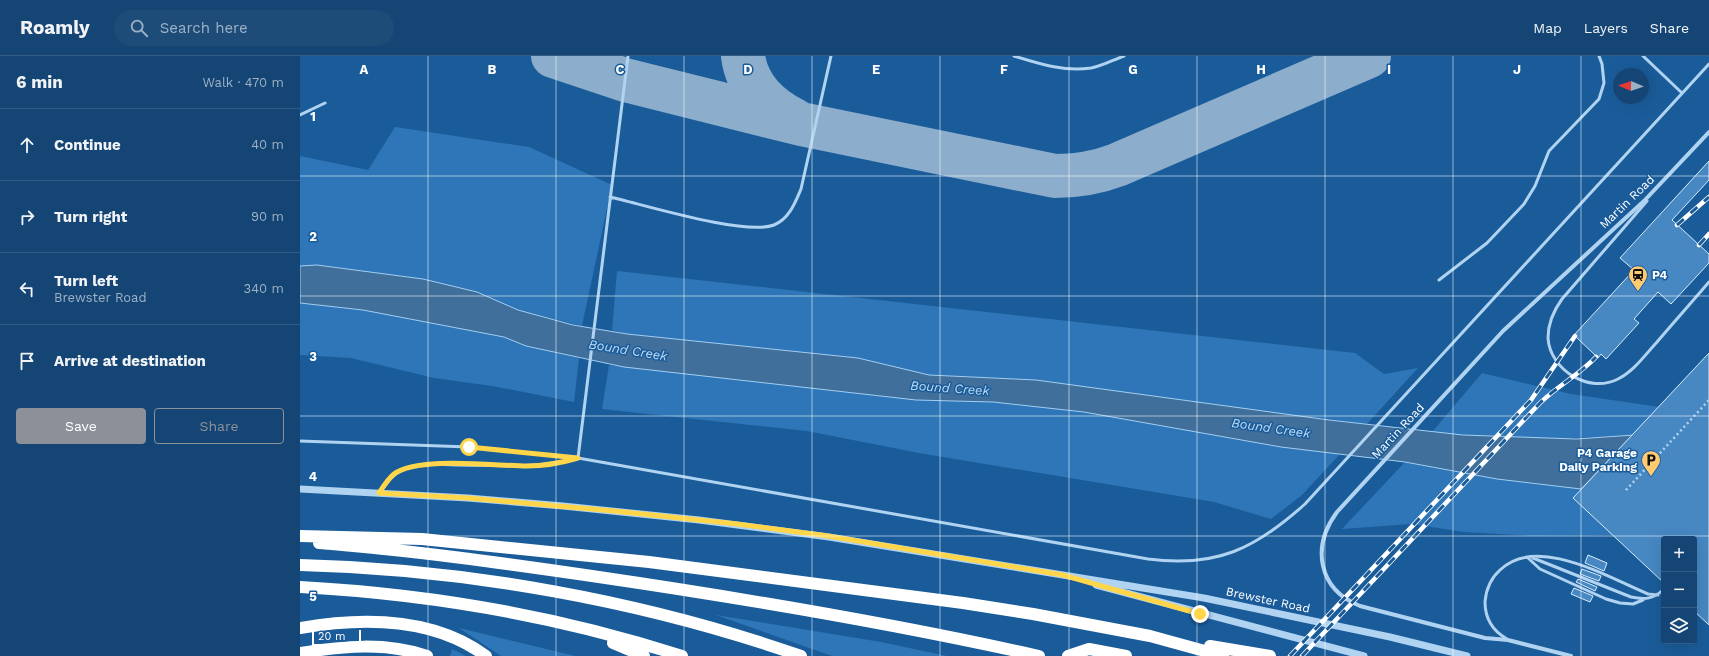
<!DOCTYPE html>
<meta charset="utf-8">
<style>
:root{--surface:#144574;--page:#1d4c79;--text:#f1f3f6;--muted:#9db1c5;--line:#335d86;--accent:#8c9099}
body{margin:0;font-family:"Work Sans",sans-serif;background:var(--page);color:var(--text)}
.controls{position:absolute;right:12px;bottom:12px;display:grid;overflow:hidden;border-radius:4px;box-shadow:0 4px 16px #0002}
.controls button{width:36px;height:36px;display:grid;place-items:center;padding:0;border:0;border-bottom:1px solid var(--line);background:var(--surface);color:var(--text);font:20px sans-serif}
.compass{position:absolute;left:1313px;top:12px;width:36px;height:36px;border-radius:50%;background:var(--surface);box-shadow:0 4px 16px #0002;rotate:272deg}
.scale{position:absolute;left:12px;bottom:10px;width:49px;box-sizing:border-box;padding-left:4px;border:2px solid #fff;border-top:0;font-size:11px;line-height:14px;white-space:nowrap;color:#fff;-webkit-text-stroke:3px #1a5c9a;paint-order:stroke}
.stop{position:absolute;width:12px;height:12px;margin:-9px;border:3px solid #ffd54a;border-radius:50%;background:#fff}
.stop.end{background:#ffd54a;border-color:#fff;box-shadow:0 1px 4px #0008}
.list{margin:0;padding:0;list-style:none}
h2{display:flex;justify-content:space-between;align-items:center;height:52px;margin:0;padding:0 16px;font-size:17px}
h2 small{font-size:13px;font-weight:400;color:var(--muted)}
.list li{display:grid;grid-template-columns:26px 1fr auto;gap:12px;align-items:center;box-sizing:border-box;height:72px;padding:0 16px;border-top:1px solid var(--line)}
.list b{display:block;font-size:15px;white-space:nowrap}
.list p{margin:0;font-size:13px;white-space:nowrap;color:var(--muted)}
.list em{font-size:13px;font-style:normal;color:var(--muted)}
.actions{display:flex;gap:8px;padding:12px 16px}
.actions a{flex:1;padding:9px 0;border:1px solid var(--accent);border-radius:4px;text-align:center;font-size:14px;color:var(--accent)}
.actions .main{background:var(--accent);color:#fff}
.icon{flex:none;width:22px;height:22px;fill:none;stroke:currentColor;stroke-width:2;stroke-linecap:round;stroke-linejoin:round}
.map{position:relative;flex:none;width:1409px;height:600px;overflow:hidden}
header{display:flex;align-items:center;gap:24px;box-sizing:border-box;height:56px;padding:0 20px;background:var(--surface);border-bottom:1px solid var(--line)}
header strong{font-size:19px}
nav{display:flex;gap:22px;margin-inline-start:auto;font-size:14px}
.search{width:280px;height:36px;background:var(--page);display:flex;align-items:center;gap:10px;box-sizing:border-box;padding:0 14px;border-radius:22px;color:var(--muted);font-size:15px}
main{display:flex}
aside{flex:1;background:var(--surface)}
.map>svg:first-child{display:block}
.green{fill:#2e76b7}
.water{fill:#416f9b;stroke:#a3cff3}
.lines{fill:none;stroke-linecap:round;stroke-linejoin:round}
.taxiway{stroke:#8caecc;stroke-width:44}
.building{fill:#4787c2;stroke:#d7ebfc}
.path{stroke:#b0d3f1;stroke-width:2.5;stroke-dasharray:2 3;stroke-linecap:butt}
.service{stroke:#b0d3f1;stroke-width:3}
.minor{stroke:#b0d3f1;stroke-width:4}
.tertiary{stroke:#b0d3f1;stroke-width:7}
.motorway{stroke:#fff;stroke-width:12}
.rail-casing{stroke:#fff;stroke-width:4.5}
.rail{stroke:#1a5c9a;stroke-width:3;stroke-dasharray:9;stroke-linecap:butt}
.route{stroke:#ffd54a;stroke-width:5}
.grid{fill:none;stroke:#fff;stroke-width:1;stroke-opacity:0.55}
.labels{text-anchor:middle;dominant-baseline:central;stroke-width:3;stroke-linejoin:round;paint-order:stroke}
.street-label{font-size:12px;fill:#fff;stroke:#1a5c9a}
.poi-label{font-size:12px;font-weight:bold;fill:#fff;stroke:#1a5c9a;text-anchor:start}
.water-label{font-size:13px;font-style:italic;fill:#bddcf7;stroke:#1a5c9a}
.grid-label{font-size:13px;text-anchor:middle;font-weight:bold;fill:#fff;stroke:#1a5c9a;stroke-width:3;stroke-linejoin:round;paint-order:stroke}
</style>
<header>
<strong>Roamly</strong>
<div class="search"><svg class="icon" aria-label="search" viewBox="0 0 24 24"><circle cx="10" cy="10" r="6"/><path d="M15 15l6 6"/></svg>Search here</div>
<nav><a>Map</a><a>Layers</a><a>Share</a></nav>
</header>
<main>
<aside>
<h2>6 min<small>Walk · 470 m</small></h2>
<ul class="list">
<li><svg class="icon" aria-label="ahead" viewBox="0 0 24 24"><path d="M12 20V5M6 11l6-6 6 6"/></svg><div><b>Continue</b></div><em>40 m</em></li>
<li><svg class="icon" aria-label="right" viewBox="0 0 24 24"><path d="M7 20v-9h11M14 6l5 5-5 5"/></svg><div><b>Turn right</b></div><em>90 m</em></li>
<li><svg class="icon" aria-label="left" viewBox="0 0 24 24"><path d="M17 20v-9H6M10 6l-5 5 5 5"/></svg><div><b>Turn left</b><p>Brewster Road</p></div><em>340 m</em></li>
<li><svg class="icon" aria-label="arrive" viewBox="0 0 24 24"><path d="M6 21V4h12l-3 4 3 4H6"/></svg><div><b>Arrive at destination</b></div></li>
</ul>
<div class="actions"><a class="main">Save</a><a>Share</a></div>
</aside>
<div class="map">
<svg width="1409" height="600" viewBox="0 0 1409 600">
<rect width="100%" height="100%" fill="#1a5c9a"/>
<!-- green -->
<path class="green" d="M95 71 229 91 312 129 282 270 218 254 177 236 123 223 17 209 0 210V100L68 114Z
M317 215 1055 297 1084 318 1118 312 1067 368 865 343 736 324 629 319 558 302 327 278 312 274Z
M0 247 63 254 204 281 226 290 279 302 274 346 192 330 134 322 51 302 0 299Z
M309 309 616 344 693 346 784 356 981 391 1040 398 1002 439 971 463 914 446 619 397 507 375 302 353Z
M1182 317 1271 338 1359 351 1334 379C1267 384 1199 383 1132 376Z
M1105 406 1197 423 1281 433 1273 442 1313 479 1234 480 1164 476 1111 468 1042 473Z
M416 559 581 586 647 600H532Z
M159 572 275 600H201Z
M152 593 166 600H150Z"/>
<!-- water -->
<path class="water" d="M17 209 123 223 177 236 218 254 273 269 327 278 558 302 629 319 736 324 1029 364 1163 379 1276 383 1334 379 1281 433 1197 423 1105 406 981 391 784 356 693 346 616 344 324 311 226 290 204 281 63 254 0 247V210Z"/>
<g class="lines">
<!-- taxiway -->
<path class="taxiway" d="M253 0 325 24 501 68 755 120C777 120 796 117 817 109L1069 0
M443 0C447 30 468 51 494 64"/>
</g>
<!-- building -->
<path class="building" d="M1409 105V124L1372 164 1409 198V207L1371 248 1358 236 1334 263 1339 267 1306 303 1301 298 1298 302 1274 279 1334 214 1320 202Z
M1409 297V569L1394 555V483H1364V527L1273 442Z
M1288 499 1307 507 1304 515 1285 507Z
M1282 513 1301 520 1299 525 1280 518Z
M1278 523 1297 531 1295 535 1276 526Z
M1274 532 1293 540 1290 546 1271 538Z"/>
<g class="lines">
<!-- path -->
<path class="path" d="M1326 434 1409 344"/>
<!-- service -->
<path class="service" d="M714 0C740 8 764 16 791 12 802 10 813 4 824 0
M1343 0 1382 37
M0 59 25 47
M310 141C345 149 445 180 474 169 489 163 495 147 501 133L531 0
M1347 145 1262 243C1254 254 1248 267 1248 282 1250 314 1289 338 1318 323 1334 315 1345 299 1357 286 1374 266 1392 246 1409 226
M1139 224 1187 187 1224 148 1235 130 1249 95 1299 43 1304 27 1302 8 1299 0
M0 385 169 391 278 402 848 503C916 512 955 493 1005 448L1409 8
M80 436C87 426 93 418 104 413 120 407 139 408 156 409 197 409 239 413 278 402L328 0
M1227 501 1240 513 1306 543 1320 547 1333 548 1343 544
M1233 502 1331 541C1345 544 1354 543 1364 533
M1207 583C1193 575 1185 562 1185 546 1186 534 1191 522 1200 514 1237 478 1309 522 1348 538L1358 539"/>
<!-- minor -->
<path class="minor" d="M1271 600 1208 584 1185 582 1060 550C1018 533 1011 491 1037 456L1203 275 1344 145 1409 76"/>
<!-- tertiary -->
<path class="tertiary" d="M0 433 168 442 263 450 399 464 529 481 904 542 1090 581 1167 600
M796 529 1064 600"/>
<!-- motorway -->
<path class="motorway" d="M0 480 122 483 349 506 663 547 733 558 850 580 923 600
M19 487C110 494 202 507 292 520 442 542 592 567 739 600
M0 509C167 513 344 545 501 600
M0 531C130 538 258 560 382 600
M0 572C63 561 133 561 186 600
M313 587 344 600
M910 590 970 600
M0 597C43 590 86 586 127 600
M768 600 789 593 826 600"/>
<!-- rail casing -->
<g class="rail-casing">
<path id="rail" d="M1377 169 1409 141
M1399 189 1409 178
M990 600 1231 344 1275 280
M1002 600 1239 348C1257 330 1279 319 1296 301"/>
</g>
<!-- rail -->
<use href="#rail" class="rail"/>
</g>
<g class="lines">
<!-- route -->
<path class="route" d="M169 391 278 402C261 407 245 410 227 410 196 410 118 400 94 418 88 423 83 431 79 437L168 442 314 455 437 468 528 480 763 519 900 558"/>
</g>
<!-- grid -->
<path class="grid" d="M128 0V600M256 0V600M384 0V600M512 0V600M640 0V600M769 0V600M897 0V600M1025 0V600M1153 0V600M1281 0V600M0 120H1409M0 240H1409M0 360H1409M0 480H1409"/>
<!-- icons -->
<defs>
<g id="station-pin" transform="scale(1)"><path d="M0 17L-7.5 6A9.5 9.5 0 1 1 7.5 6Z" fill="#ffca70" stroke="#1a5c9a"/><path d="M-3-6H3Q5-6 5-4V2Q5 4 3 4L4.5 6H3L1.5 4h-3L-3 6H-4.5L-3 4Q-5 4-5 2V-4Q-5-6-3-6ZM-3.5-4v3h7v-3ZM-3.5 1v1.5H-2V1ZM2 1v1.5H3.5V1Z" fill="#111"/></g>
<g id="parking-pin" transform="scale(1)"><path d="M0 17L-7.5 6A9.5 9.5 0 1 1 7.5 6Z" fill="#ffca70" stroke="#1a5c9a"/><path d="M-3.5-5.5H1a3.5 3.5 0 0 1 0 7H-1V5.5H-3.5ZM-1-3.4V-.6H.8a1.4 1.4 0 0 0 0-2.8Z" fill="#111"/></g>
</defs>
<g fill-rule="evenodd">
<use href="#station-pin" x="1338" y="219"/>
<use href="#parking-pin" x="1351" y="404"/>
</g>
<g class="labels">
<!-- street labels -->
<g class="street-label">
<text transform="translate(1327 146) rotate(-44)">Martin Road</text>
<text transform="translate(1098 375) rotate(-47)">Martin Road</text>
<text transform="translate(968 544) rotate(12)">Brewster Road</text>
</g>
<!-- poi labels -->
<g class="poi-label">
<text x="1352" y="219">P4</text>
<text x="1337" y="397" text-anchor="end">P4 Garage<tspan x="1337" dy="14">Daily Parking</tspan></text>
</g>
<!-- water labels -->
<g class="water-label">
<text transform="translate(328 294) rotate(9)">Bound Creek</text>
<text transform="translate(650 332) rotate(4)">Bound Creek</text>
<text transform="translate(971 372) rotate(8)">Bound Creek</text>
</g>
</g>
<g class="grid-label">
<text x="64" y="18">A</text>
<text x="192" y="18">B</text>
<text x="320" y="18">C</text>
<text x="448" y="18">D</text>
<text x="576" y="18">E</text>
<text x="704" y="18">F</text>
<text x="833" y="18">G</text>
<text x="961" y="18">H</text>
<text x="1089" y="18">I</text>
<text x="1217" y="18">J</text>
<text x="13" y="65">1</text>
<text x="13" y="185">2</text>
<text x="13" y="305">3</text>
<text x="13" y="425">4</text>
<text x="13" y="545">5</text>
</g>
</svg>
<div class="controls">
<button>+</button>
<button>−</button>
<button><svg class="icon" aria-label="layers" viewBox="0 0 24 24"><path d="M12 4l9 5-9 5-9-5zM3 14l9 5 9-5"/></svg></button>
</div>
<svg class="compass" viewBox="-18 -18 36 36"><path d="M0-13l5 13h-10z" fill="#e53935"/><path d="M0 13l5-13h-10z" fill="#9db1c5"/></svg>
<div class="scale">20 m</div>
<div class="stop" style="left:169px;top:391px"></div>
<div class="stop end" style="left:900px;top:558px"></div>
</div>
</main>
